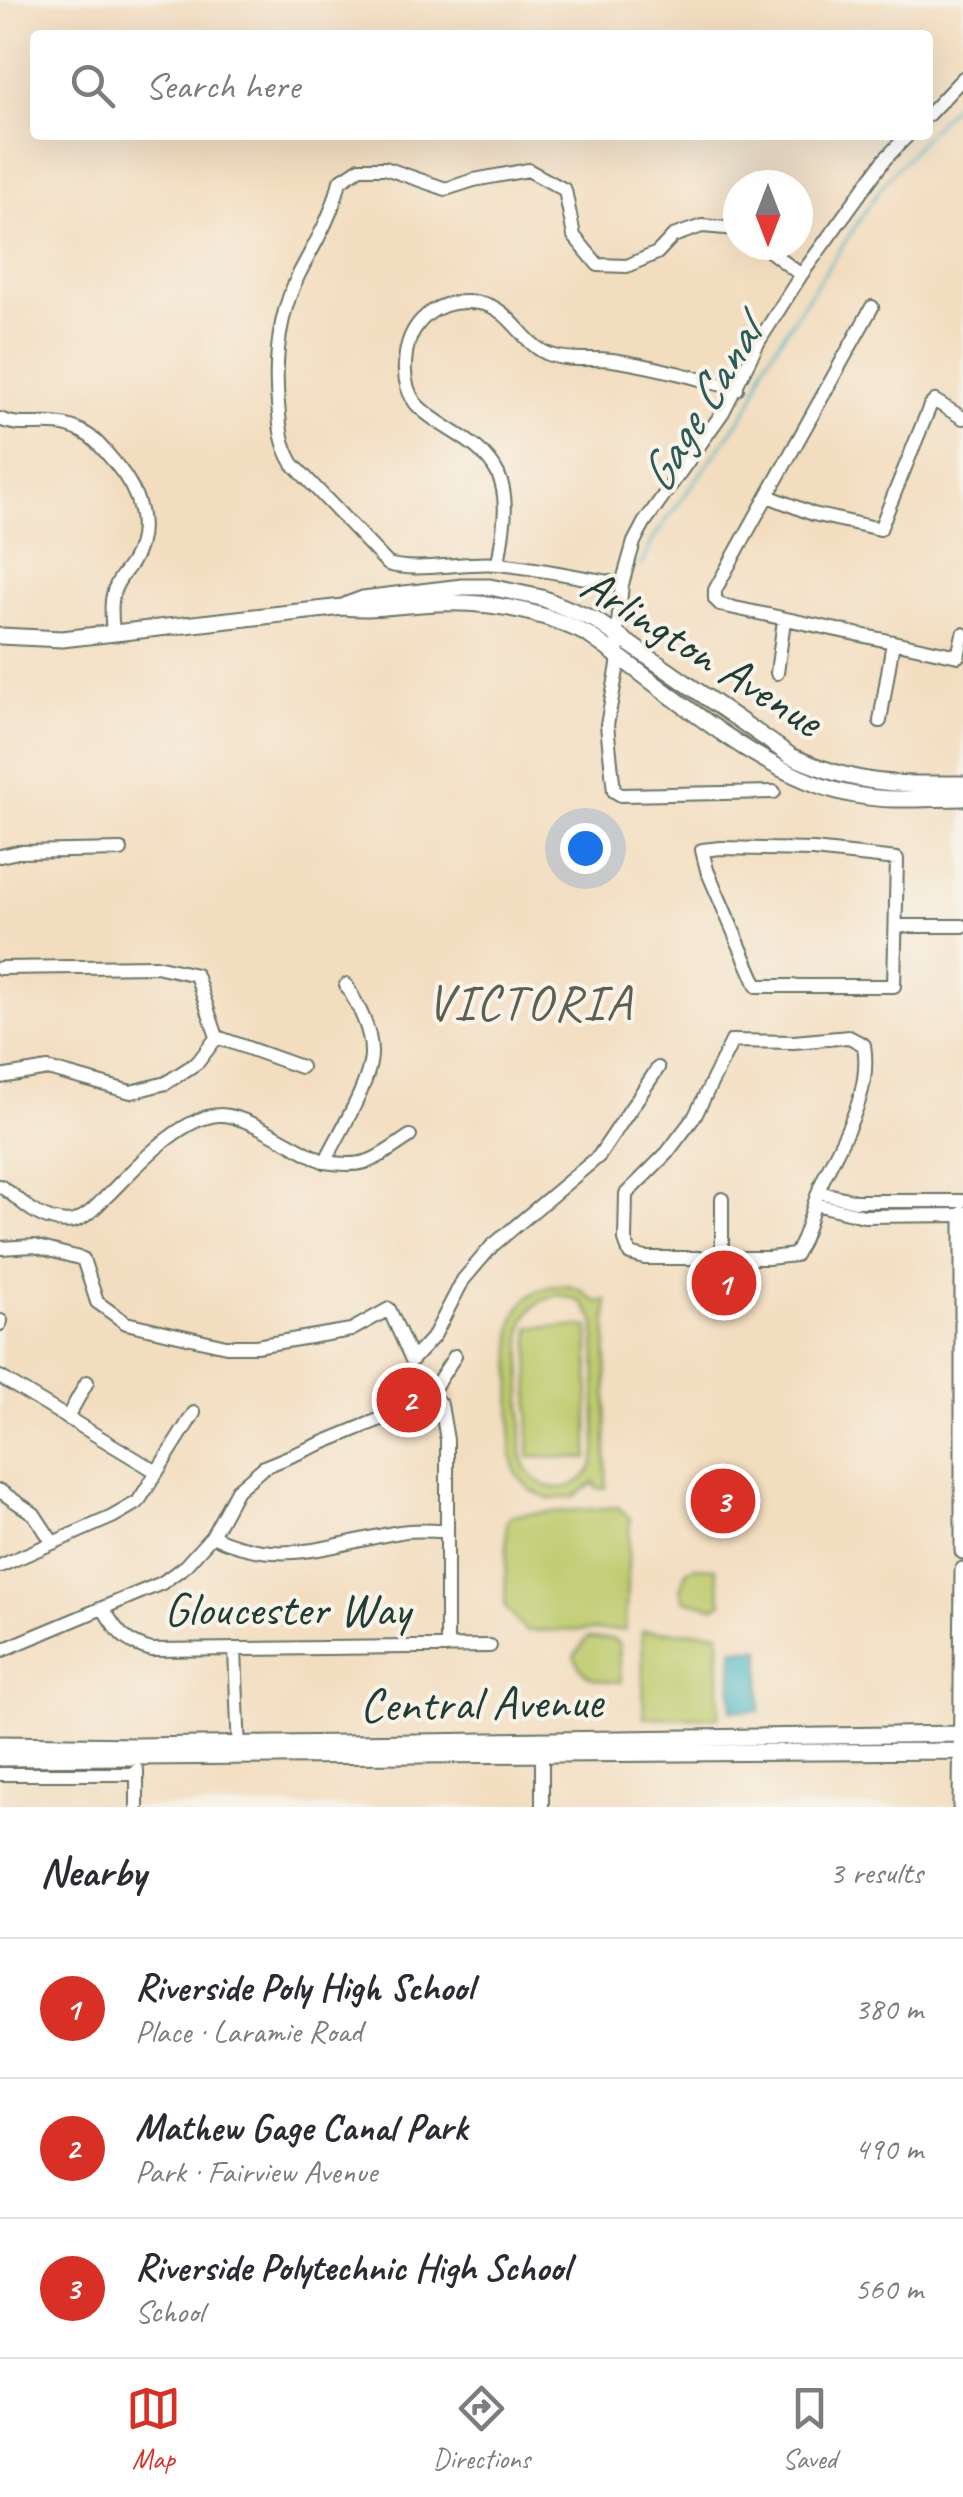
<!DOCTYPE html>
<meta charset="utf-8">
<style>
:root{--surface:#fff;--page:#f7f7f7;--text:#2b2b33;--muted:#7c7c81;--line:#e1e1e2;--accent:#d93025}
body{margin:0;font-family:Caveat,sans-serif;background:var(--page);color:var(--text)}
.compass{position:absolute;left:723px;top:170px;width:90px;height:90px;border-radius:50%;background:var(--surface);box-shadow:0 10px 40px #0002;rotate:180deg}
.you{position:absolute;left:585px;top:848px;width:35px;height:35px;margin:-25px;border:8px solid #fff;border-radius:50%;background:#1a73e8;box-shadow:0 0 0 15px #1a73e833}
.badge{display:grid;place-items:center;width:65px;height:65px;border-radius:50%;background:var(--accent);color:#fff;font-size:32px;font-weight:700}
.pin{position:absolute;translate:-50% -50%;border:5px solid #fff;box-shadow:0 2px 10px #0006}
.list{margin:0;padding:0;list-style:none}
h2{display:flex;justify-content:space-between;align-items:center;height:130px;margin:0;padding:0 40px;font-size:42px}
h2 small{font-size:32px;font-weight:400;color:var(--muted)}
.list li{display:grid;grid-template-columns:65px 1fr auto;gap:30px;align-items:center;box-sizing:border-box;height:140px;padding:0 40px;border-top:2px solid var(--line)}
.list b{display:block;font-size:38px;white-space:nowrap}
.list p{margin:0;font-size:32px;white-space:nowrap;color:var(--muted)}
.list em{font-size:32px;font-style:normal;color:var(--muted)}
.icon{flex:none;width:55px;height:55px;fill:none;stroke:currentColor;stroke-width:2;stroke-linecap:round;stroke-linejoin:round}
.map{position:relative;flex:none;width:963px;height:1807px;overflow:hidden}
.search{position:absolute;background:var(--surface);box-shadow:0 10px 40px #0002;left:30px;right:30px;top:30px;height:110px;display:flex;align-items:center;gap:25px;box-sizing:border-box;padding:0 35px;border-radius:10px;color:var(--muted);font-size:38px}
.sheet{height:550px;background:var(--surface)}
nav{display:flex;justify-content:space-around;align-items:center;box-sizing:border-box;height:140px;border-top:2px solid var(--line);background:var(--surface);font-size:28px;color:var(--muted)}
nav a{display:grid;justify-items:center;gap:5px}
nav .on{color:var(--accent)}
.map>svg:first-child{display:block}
.green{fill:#becb6d;stroke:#6e8450;stroke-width:2.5;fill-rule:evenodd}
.water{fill:#49b6c5;stroke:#347a7c;stroke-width:2.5}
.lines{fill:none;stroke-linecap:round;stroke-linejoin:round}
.stream{stroke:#49b6c5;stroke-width:2.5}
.minor-casing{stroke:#697565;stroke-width:16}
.major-casing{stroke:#697565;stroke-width:19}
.minor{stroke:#fff;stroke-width:12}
.major{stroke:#fff;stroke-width:15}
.labels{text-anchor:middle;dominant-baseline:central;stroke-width:8;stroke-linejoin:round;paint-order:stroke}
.street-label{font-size:48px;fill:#1f3d34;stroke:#f7f3e8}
.water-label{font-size:50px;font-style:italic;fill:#2a5b58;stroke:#f7f3e8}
.neighbourhood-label{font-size:50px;letter-spacing:2.5px;fill:#5e5e51;stroke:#f7f3e8}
</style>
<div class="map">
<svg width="963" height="1807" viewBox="0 0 963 1807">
<rect width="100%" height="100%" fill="#f7f3e8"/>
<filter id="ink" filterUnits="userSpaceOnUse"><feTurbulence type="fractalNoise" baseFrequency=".01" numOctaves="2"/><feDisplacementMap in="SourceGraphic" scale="20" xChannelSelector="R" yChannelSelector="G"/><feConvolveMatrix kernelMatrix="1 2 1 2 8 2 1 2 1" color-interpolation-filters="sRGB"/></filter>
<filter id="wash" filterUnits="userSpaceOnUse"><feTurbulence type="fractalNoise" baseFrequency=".0048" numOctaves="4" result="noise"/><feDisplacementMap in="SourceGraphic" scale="40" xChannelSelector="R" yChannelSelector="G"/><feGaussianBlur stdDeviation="2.25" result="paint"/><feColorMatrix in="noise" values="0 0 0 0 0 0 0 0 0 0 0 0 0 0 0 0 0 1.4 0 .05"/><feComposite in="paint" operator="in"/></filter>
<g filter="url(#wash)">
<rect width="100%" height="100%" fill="#f3ddbf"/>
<!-- green -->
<path class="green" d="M567 1286 581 1290 596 1302 607 1300 606 1488H596L595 1482 573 1497 551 1499 530 1490 516 1473 511 1451 512 1332C515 1301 536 1284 567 1286ZM560 1295 582 1302 595 1321 596 1452C590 1497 534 1501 522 1457V1332C525 1310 538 1298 560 1295Z
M530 1327H589L588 1458 529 1457Z
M618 1507 630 1518 625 1630 526 1631 505 1607 507 1521 512 1515Z
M696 1567 716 1568 722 1603 714 1607 684 1600 680 1590 686 1571Z
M642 1631 719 1632V1717L644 1718Z
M587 1638 613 1639 619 1644 621 1682C597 1681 583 1680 574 1656Z"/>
<!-- water -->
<path class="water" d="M733 1649H761L760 1711 731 1710Z"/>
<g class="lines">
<!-- stream -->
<path class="stream" d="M928 133 963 95
M640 567 655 536 742 417 753 399 765 363 793 320 884 183 926 135"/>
</g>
</g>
<g filter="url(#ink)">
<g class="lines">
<!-- minor casing -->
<g class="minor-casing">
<path id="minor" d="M928 115 963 78
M762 245 801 275
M872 307 715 590V599L721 605 958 656 963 634
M0 419C24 431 51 416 81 431 95 438 105 451 115 463 139 491 152 528 132 562 125 573 115 582 113 595 110 607 112 621 113 633
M768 496 813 514 880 529 930 406 935 401 963 418
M498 564C502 536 511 501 498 474 481 440 445 432 419 407 408 396 404 379 405 365 406 322 436 297 479 303 512 307 522 346 551 355 571 362 591 357 612 360 654 366 696 378 737 389
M622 584C581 578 539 568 498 564 465 561 415 573 388 564L293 464C281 444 280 428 278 404 274 359 278 316 299 274 315 243 332 217 340 181L360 168H385L446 189 474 180 528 170 565 190 574 236 598 265 627 266 657 253 673 236 702 226 738 229
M777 673 784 620
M880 721 893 642
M774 792 621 795 614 791 607 725 618 665 617 634 622 584 634 542 644 523 723 412 759 341 801 275 885 159 908 135
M721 848 813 850 897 859 894 986H757L707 870 702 850Z
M0 856 18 852 121 850
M896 926H963
M0 968 156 966 196 975 217 1037
M849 1037 864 1045C872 1094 843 1137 823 1180 812 1204 809 1232 795 1255L768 1258H645L630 1254 625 1240 626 1194 667 1153 695 1116 732 1041 794 1042Z
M0 1077 48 1069 131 1092 166 1083 198 1062 217 1037 301 1067
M325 1162C368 1169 375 1159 410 1136
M0 1186C18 1197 31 1214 51 1219 57 1221 68 1223 74 1221 88 1217 99 1203 110 1193 136 1167 182 1115 221 1115 247 1115 297 1150 325 1162 338 1135 372 1081 371 1052 371 1029 358 1005 346 985
M819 1192 855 1201H963
M722 1199V1258
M815 1204 864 1216 963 1215
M0 1248 34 1246 83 1259 97 1302 126 1323 226 1346H256L351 1330 389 1309 412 1360 434 1336 463 1280 492 1246 599 1156 658 1068
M0 1324 1 1321
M0 1377 157 1472
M430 1394 441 1405 447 1440V1647
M67 1418 87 1382
M0 1491 34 1514 53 1543
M212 1536C282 1569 330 1544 400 1532 415 1529 431 1531 446 1531
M0 1566 112 1517 138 1502 194 1413
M103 1608C117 1632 125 1643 152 1650L490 1646
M235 1649 239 1754
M0 1651 162 1583 185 1566 212 1536 237 1490 264 1467 388 1416 430 1394 455 1356
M137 1770V1807
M0 1774H137
M542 1807V1745"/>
</g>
<!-- major casing -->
<g class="major-casing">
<path id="major" d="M347 605 363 599 462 587H490L542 598 595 620 791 756C858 786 892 784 963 784
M0 636 62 639 343 607C370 610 394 606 421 604 479 599 535 608 587 634 667 688 760 778 855 795 891 802 927 798 963 798
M963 1214V1551
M0 1744 137 1746 963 1734
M0 1758 963 1751
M961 1807 963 1570"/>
</g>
<!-- minor -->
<use href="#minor" class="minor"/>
<!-- major -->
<use href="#major" class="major"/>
</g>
</g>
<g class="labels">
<!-- street labels -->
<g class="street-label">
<text transform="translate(702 652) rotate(32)">Arlington Avenue</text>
<text x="287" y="1609">Gloucester Way</text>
<text transform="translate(481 1703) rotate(-1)">Central Avenue</text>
</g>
<!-- water labels -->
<g class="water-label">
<text transform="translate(700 406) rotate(-59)">Gage Canal</text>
</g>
<!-- neighbourhood labels -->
<g class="neighbourhood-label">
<text x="530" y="1002">VICTORIA</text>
</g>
</g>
</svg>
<svg class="compass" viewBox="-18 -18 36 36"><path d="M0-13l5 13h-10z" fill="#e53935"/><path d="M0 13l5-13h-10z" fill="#7c7c81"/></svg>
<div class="you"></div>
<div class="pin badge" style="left:724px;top:1283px">1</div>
<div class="pin badge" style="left:409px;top:1400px">2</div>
<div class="pin badge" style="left:723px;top:1501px">3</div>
<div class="search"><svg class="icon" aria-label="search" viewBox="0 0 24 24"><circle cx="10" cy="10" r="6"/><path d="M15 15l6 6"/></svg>Search here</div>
</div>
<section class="sheet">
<h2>Nearby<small>3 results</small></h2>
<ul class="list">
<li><span class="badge">1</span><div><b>Riverside Poly High School</b><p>Place · Laramie Road</p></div><em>380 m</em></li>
<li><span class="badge">2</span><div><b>Mathew Gage Canal Park</b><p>Park · Fairview Avenue</p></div><em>490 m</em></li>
<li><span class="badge">3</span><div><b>Riverside Polytechnic High School</b><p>School</p></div><em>560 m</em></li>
</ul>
</section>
<nav>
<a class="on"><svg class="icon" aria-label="map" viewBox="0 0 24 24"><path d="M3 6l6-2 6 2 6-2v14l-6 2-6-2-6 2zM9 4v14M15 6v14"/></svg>Map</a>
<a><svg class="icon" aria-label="directions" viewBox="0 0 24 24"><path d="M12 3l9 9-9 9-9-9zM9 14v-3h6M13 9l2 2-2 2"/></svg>Directions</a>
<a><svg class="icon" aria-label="saved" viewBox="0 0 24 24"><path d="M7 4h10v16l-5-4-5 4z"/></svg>Saved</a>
</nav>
